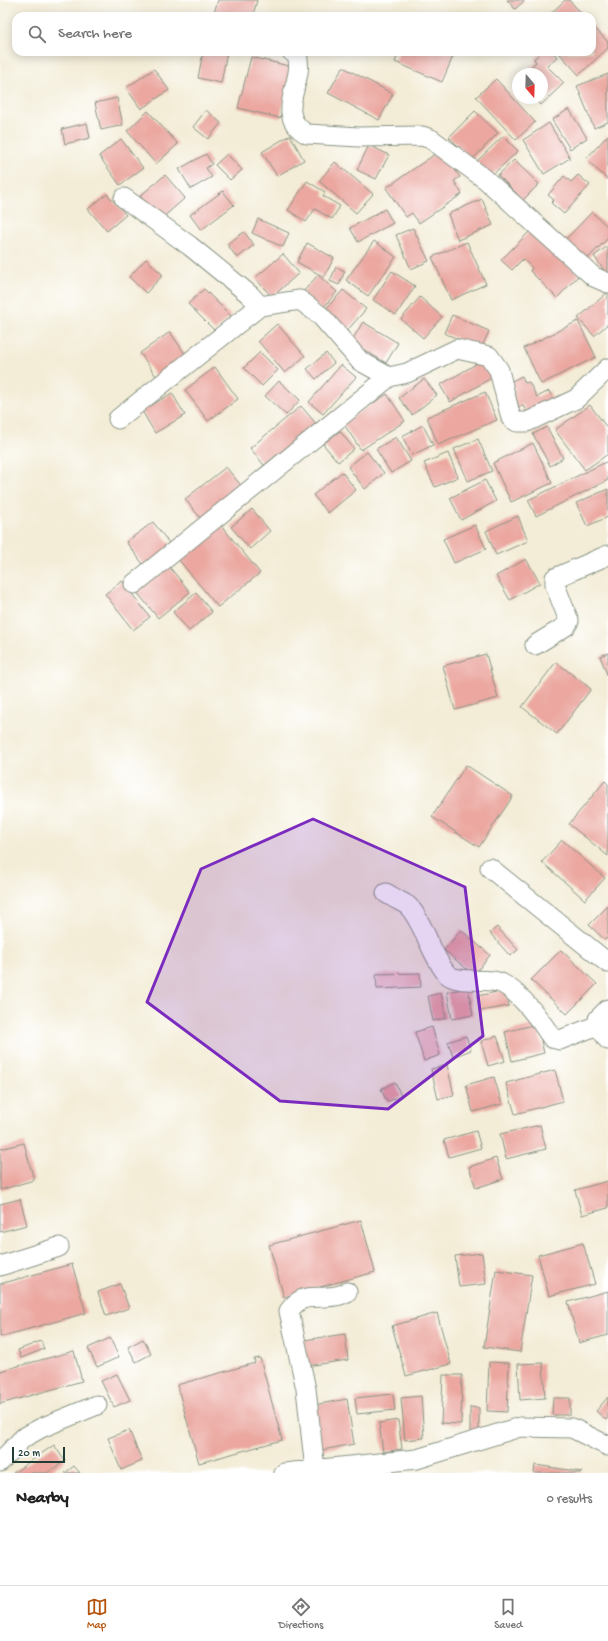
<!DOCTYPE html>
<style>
:root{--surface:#fff;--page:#f6f6f6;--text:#222;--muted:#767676;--line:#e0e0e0;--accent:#b45309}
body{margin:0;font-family:"Gochi Hand",sans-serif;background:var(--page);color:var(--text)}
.compass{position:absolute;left:512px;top:68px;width:36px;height:36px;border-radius:50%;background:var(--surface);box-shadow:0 2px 10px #0003;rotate:161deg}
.scale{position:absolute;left:12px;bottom:10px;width:53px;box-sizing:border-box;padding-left:4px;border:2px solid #1f3d34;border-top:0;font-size:11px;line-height:14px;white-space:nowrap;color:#1f3d34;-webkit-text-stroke:3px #fff;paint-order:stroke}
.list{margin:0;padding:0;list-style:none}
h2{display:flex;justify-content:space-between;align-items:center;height:52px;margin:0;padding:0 16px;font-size:17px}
h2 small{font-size:13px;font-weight:400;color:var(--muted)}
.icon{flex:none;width:22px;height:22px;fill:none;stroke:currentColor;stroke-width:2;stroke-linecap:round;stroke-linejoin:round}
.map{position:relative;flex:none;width:608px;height:1473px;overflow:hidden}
.search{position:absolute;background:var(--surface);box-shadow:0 2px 10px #0003;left:12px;right:12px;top:12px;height:44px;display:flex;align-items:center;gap:10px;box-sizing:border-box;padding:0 14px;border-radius:12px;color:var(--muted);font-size:15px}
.sheet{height:112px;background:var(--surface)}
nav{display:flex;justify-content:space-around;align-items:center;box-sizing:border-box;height:56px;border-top:1px solid var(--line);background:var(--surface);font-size:11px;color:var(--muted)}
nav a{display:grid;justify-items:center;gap:2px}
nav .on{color:var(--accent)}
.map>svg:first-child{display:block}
.building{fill:#eba7a0}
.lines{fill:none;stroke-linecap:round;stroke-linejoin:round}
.street-casing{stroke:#899485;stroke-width:21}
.street{stroke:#fff;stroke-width:19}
.marked{fill:#7b2cbf;fill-opacity:0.2;stroke:#7b2cbf;stroke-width:3;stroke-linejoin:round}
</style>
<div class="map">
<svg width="608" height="1473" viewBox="0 0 608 1473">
<rect width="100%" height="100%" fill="#fff"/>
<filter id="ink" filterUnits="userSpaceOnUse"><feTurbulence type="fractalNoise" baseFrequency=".025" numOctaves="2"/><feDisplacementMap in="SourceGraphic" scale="8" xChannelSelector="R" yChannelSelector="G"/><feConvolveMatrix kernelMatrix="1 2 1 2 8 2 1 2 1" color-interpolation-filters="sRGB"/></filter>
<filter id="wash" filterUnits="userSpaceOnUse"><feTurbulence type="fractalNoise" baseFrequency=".012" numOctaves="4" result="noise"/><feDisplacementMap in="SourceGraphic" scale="16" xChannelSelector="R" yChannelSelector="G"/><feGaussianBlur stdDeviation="0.9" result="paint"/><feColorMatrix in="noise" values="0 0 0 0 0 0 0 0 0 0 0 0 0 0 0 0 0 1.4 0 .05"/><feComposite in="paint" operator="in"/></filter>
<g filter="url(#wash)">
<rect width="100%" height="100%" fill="#f3ecd6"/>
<g id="blocks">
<!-- building -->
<path class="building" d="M218 0H257L253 16H213Z
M507 0H525L515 9Z
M565 0H569L584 16H548Z
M592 25 608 42V48L579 75 559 53 592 52Z
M203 52H227L221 83 198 78Z
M399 52H455L442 82 395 62Z
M541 52H553L557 57 547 66 564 83 541 105 535 98H542V74H524L536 62 534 59Z
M251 57 293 67 280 118 238 108Z
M343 67 393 94 379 120 328 93Z
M154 69 169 90 141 109 126 88Z
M608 74V122L594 128 577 86Z
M496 79 535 122 516 140 476 97Z
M117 98 123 125 101 130 95 103Z
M569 109 587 138 570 149 552 120Z
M206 110 221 123 208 139 193 127Z
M148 111 178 144 156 164 127 131Z
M475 111 498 133 472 160 449 137Z
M87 123 90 138 65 144 62 129Z
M549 123 570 158 544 174 523 140Z
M290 135 304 160 277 176 262 152Z
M608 135V180L586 159Z
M503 136 518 151 490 177 476 162Z
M121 139 143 168 120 185 99 156Z
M369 145 389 155 376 179 357 170Z
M441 150 460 177 454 181 462 194 419 223 412 213 406 217 386 188Z
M206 154 212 164 206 168 212 177 191 189 179 169Z
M227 154 242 170 230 180 215 165Z
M514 160 539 184 523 200 498 175Z
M335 162 373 194 356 213 319 181Z
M165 175 185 198 161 219 140 196Z
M578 175 590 185 564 214 551 203 554 200 548 195 564 176 571 182Z
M307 181 325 192 323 196 340 206 332 219 315 209 306 222 288 210Z
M223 191 234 205 201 230 190 215Z
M107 194 126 215 107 231 88 209Z
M482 199 493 225 458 240 448 214Z
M385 209 393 223 358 242 350 228Z
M592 212 608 227V238L585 261 564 241Z
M258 219 289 233 283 247 252 233Z
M413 228 429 261 411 269 396 235Z
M531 230 579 275 557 298 530 271 532 268 523 259 512 270 501 260Z
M244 232 254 245 237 258 227 244Z
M374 241 396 257 368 296 346 280Z
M467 242 486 284 451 300 432 257Z
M307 243 334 258 324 277 297 262Z
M608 246V276L594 256Z
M283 254 299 273 272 297 255 278Z
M146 259 163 275 146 293 129 277Z
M336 267 345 271 339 285 330 281Z
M392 271 415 286 396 315 373 300Z
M318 275 337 292 321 310 302 293Z
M204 289 231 316 215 331 188 304Z
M343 290 366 309 346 332 323 312Z
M608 292V324L594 336 578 318Z
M420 297 442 317 423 338 401 319Z
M452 315 489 331 481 349 444 333Z
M578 321 596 357 541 384 524 348Z
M363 322 398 343 386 363 351 342Z
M277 324 305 356 285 373 258 341Z
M170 332 186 355 156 376 140 353Z
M260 352 278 370 262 386 244 368Z
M326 353 334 363 316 379 307 369Z
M483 360 493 377 450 402 440 385Z
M341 365 356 377 323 414 309 402Z
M215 367 238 399 208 421 185 390Z
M522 376 525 383 529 382 537 397 549 391 555 404 528 417 523 405 514 409 508 396 515 392 510 382Z
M424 379 437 395 412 415 399 398Z
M279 381 300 400 286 415 265 396Z
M485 392 497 420 438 445 427 417Z
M172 393 185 415 155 433 142 411Z
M387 394 405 421 361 450 343 423Z
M590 405 608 429V454L585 470 555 430Z
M301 406 319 427 268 470 250 448Z
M423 425 433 445 412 455 402 436Z
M547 427 563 458 550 466 533 434Z
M340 431 354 449 338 462 323 444Z
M396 437 411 461 391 473 376 449Z
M478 439 492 471 468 481 454 449Z
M533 443 552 483 511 502 493 463Z
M367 452 384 473 365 489 348 467Z
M448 453 458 477 435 487 424 463Z
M608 461V480L536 516 528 500Z
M226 467 243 488 202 520 185 499Z
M342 472 356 490 328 513 313 495Z
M485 480 496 501 461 520 450 498Z
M608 489V517L587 526 576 503Z
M252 509 270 531 250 549 231 527Z
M518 516 528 541 496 555 486 531Z
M153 522 173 548 146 568 126 542Z
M220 524 260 573 218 607 178 559Z
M475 525 486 549 454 563 443 539Z
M526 559 540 583 510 600 496 576Z
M167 564 190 592 158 618 135 590Z
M122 581 150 617 133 630 105 594Z
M196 593 212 612 189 631 173 612Z
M608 653V677L600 656Z
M486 654 498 698 455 710 443 666Z
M556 662 591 689 557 734 522 707Z
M466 765 513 796 479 847 432 817Z
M605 781 608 784V856L569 824Z
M562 840 605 878 585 900 542 862Z
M608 906V937L605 940 589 925Z
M497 927 518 950 510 956 490 933Z
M461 930 490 955 474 975 444 950Z
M561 950 597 984 567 1014 531 980Z
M420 973 421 987 377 989 376 974Z
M468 988 473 1015 452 1019 447 992Z
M506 990 509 1006 480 1011 477 996Z
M441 993 446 1018 433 1021 428 996Z
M537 1024 544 1053 512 1061 505 1032Z
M432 1027 440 1055 424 1061 415 1032Z
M466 1036 471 1050 453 1057 448 1042Z
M497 1036 505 1061 488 1066 481 1041Z
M447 1065 454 1095 438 1099 431 1069Z
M555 1070 563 1101 515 1114 506 1083Z
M494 1077 502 1104 473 1112 466 1085Z
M395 1082 401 1096 387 1102 381 1089Z
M540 1125 546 1149 506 1159 500 1134Z
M476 1131 481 1148 449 1157 444 1140Z
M24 1143 34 1180 0 1190V1149Z
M496 1158 503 1179 476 1188 469 1167Z
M608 1181V1208L582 1215 575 1190Z
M20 1199 27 1225 0 1232V1204Z
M361 1220 375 1272 284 1297 269 1245Z
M583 1243 595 1284 549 1296 538 1255Z
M482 1253 486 1284 459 1287 455 1256Z
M72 1264 86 1313 0 1337V1284Z
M496 1270 532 1275 520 1352 484 1347Z
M120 1284 129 1308 106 1316 98 1292Z
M608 1291V1335L579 1343 568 1302Z
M437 1313 451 1364 406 1376 392 1326Z
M345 1334 348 1360 307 1366 304 1340Z
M110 1338 119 1357 97 1367 88 1348Z
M143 1339 151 1354 136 1362 128 1347Z
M41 1341 44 1349 21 1358 18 1350Z
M74 1351 82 1381 0 1404V1371Z
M260 1358 282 1440 199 1463 177 1385 255 1363 254 1359Z
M489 1362 509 1363 507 1412 487 1411Z
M543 1363 545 1398 520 1400 518 1364Z
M117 1374 130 1400 114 1407 101 1381Z
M443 1375H462L461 1424 441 1423Z
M393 1394 395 1410 357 1414 355 1398Z
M421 1396 424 1438 405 1440 401 1398Z
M608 1397V1418L606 1420 596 1411Z
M553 1398H570V1415H552Z
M347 1399 354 1444 322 1450 314 1405Z
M470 1407 479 1408V1433H470Z
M398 1420 402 1449 383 1452 379 1423Z
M129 1430 142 1461 121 1470 108 1438Z
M54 1445 65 1461 47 1473H13Z
M535 1465 582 1472V1473H534Z
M74 1466 80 1473H65Z"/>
</g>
</g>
<g filter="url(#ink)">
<use href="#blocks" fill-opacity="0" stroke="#899485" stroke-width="1"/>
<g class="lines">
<!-- street casing -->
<g class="street-casing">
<path id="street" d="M292 52 297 55C306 82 272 114 307 134L359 137 422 136 431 139 485 179 594 277 608 283
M124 198 190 246 250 295 260 306 300 300 321 316 360 361 389 377 407 373 457 349 489 356 499 370 511 418 517 422H527L576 399 608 368
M118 419 260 306
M134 584 389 377
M535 645 566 626 569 621 555 585V578L608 555
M490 868 608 963
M386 893C392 897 400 901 407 905 423 919 431 956 447 974 458 985 489 976 503 984 521 994 541 1021 552 1038L560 1040 598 1025
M608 1009 598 1019V1025L608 1040
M0 1266 59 1247
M0 1462 23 1438 41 1428 97 1405
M315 1470 306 1389 289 1311C303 1291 315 1300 335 1296 339 1296 343 1294 347 1292
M284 1473 417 1459 520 1427 572 1428 608 1446"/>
</g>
<!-- street -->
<use href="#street" class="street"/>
</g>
</g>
<!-- marked area -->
<path class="marked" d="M313 819 465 887 483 1036 388 1109 280 1101 147 1002 201 869Z"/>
</svg>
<svg class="compass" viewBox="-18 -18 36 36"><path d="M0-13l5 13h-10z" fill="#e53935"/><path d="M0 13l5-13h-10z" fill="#767676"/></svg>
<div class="scale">20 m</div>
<div class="search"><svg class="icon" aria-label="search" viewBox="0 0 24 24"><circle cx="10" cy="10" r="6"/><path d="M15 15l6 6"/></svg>Search here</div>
</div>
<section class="sheet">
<h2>Nearby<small>0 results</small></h2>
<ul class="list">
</ul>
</section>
<nav>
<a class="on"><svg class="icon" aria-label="map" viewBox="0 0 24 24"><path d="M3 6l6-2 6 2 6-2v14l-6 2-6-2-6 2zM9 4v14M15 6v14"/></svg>Map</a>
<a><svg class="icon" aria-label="directions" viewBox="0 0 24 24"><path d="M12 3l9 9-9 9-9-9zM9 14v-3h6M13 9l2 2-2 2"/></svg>Directions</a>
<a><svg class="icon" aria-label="saved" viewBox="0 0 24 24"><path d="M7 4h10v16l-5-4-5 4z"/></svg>Saved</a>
</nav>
